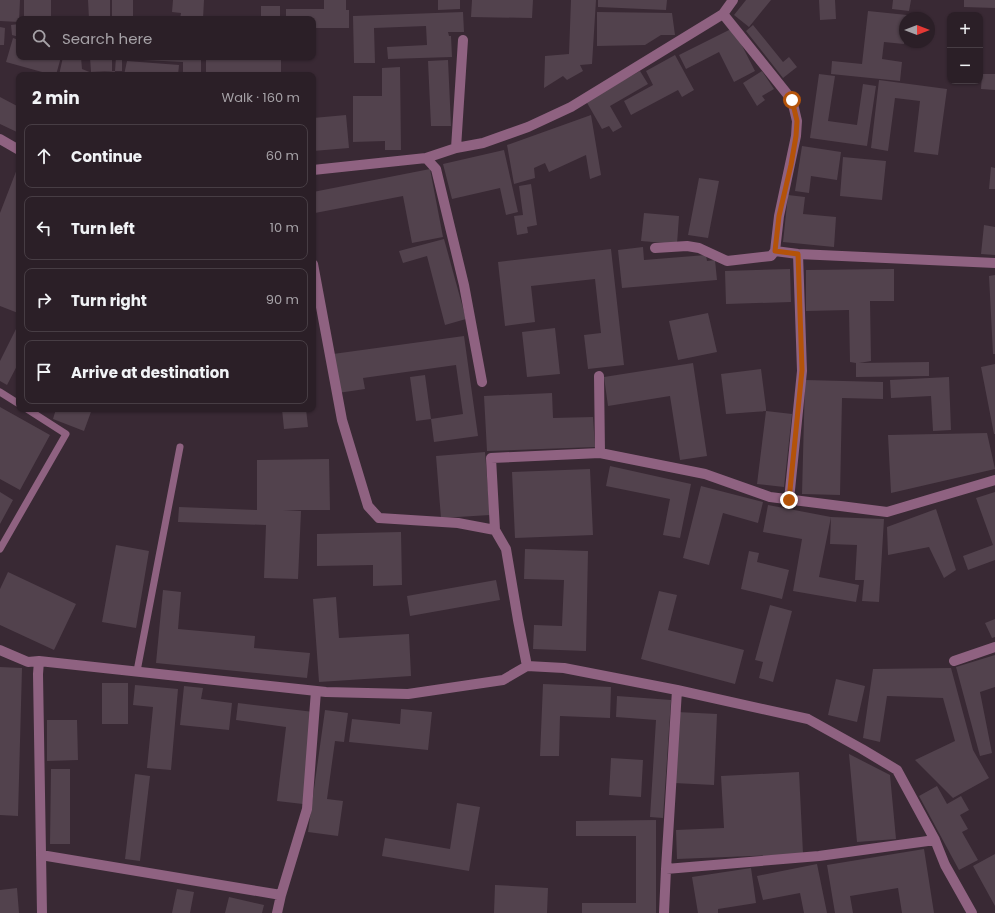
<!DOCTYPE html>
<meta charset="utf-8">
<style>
:root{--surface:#2b1f27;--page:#372c33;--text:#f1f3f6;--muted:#a6a2a7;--line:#473d44}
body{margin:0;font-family:Poppins,sans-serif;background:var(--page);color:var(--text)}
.controls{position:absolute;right:12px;top:12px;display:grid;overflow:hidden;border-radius:8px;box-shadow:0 1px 3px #0004}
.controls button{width:36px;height:36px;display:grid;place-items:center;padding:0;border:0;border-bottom:1px solid var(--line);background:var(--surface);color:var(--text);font:20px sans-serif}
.compass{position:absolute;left:899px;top:12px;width:36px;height:36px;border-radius:50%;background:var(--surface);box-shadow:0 1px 3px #0004;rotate:90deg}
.stop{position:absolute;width:12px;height:12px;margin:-9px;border:3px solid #b45309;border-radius:50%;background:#fff}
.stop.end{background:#b45309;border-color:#fff;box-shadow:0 1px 4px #0008}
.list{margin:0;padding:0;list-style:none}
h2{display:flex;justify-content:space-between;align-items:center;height:52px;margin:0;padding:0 16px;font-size:17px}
h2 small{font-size:13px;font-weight:400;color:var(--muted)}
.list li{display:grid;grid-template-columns:26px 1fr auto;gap:12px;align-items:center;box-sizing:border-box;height:64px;margin:0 8px 8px;padding:0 8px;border:1px solid var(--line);border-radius:8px}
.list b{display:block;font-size:15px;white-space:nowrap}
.list em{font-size:13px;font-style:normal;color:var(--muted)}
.icon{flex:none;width:22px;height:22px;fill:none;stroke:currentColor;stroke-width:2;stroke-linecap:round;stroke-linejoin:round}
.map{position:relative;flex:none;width:995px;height:913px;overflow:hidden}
.search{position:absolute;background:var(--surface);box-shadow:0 1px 3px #0004;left:16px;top:16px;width:300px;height:44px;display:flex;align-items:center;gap:10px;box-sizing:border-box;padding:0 14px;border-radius:8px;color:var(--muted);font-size:15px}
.panel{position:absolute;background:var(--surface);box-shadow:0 1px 3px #0004;left:16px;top:72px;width:300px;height:340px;border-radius:8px}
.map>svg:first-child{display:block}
.building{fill:#52424d}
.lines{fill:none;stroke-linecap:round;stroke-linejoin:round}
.service{stroke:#8f6281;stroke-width:7}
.minor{stroke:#8f6281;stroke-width:10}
.route{stroke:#b45309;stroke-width:5}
</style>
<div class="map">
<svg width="995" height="913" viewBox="0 0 995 913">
<rect width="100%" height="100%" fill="#392934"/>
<!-- building -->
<path class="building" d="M0 0H20L19 22 0 21Z
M24 0H51V19H24Z
M88 0H110V19H89Z
M112 0H133V19H112Z
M173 0H204L203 19H180L181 13 172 12Z
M324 0H346V10H349V28H313V19H286V9H324Z
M438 0H460V9L438 10Z
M472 0H533L532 18 471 17Z
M571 0H596L592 64 580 65 583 71 567 80 563 76 544 88 545 56 569 54Z
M598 0H667L666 10 598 7Z
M746 0H771L749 27 734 15Z
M819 0H835L836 19 820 20Z
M893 0H911L909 11 892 9Z
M964 0H995V8L964 7Z
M261 6H280V19H261Z
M868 11 907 15 906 18H905V31L904 44 884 42 882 59 902 62 900 81 831 74 832 61 862 64Z
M463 12 464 32H448L449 36H451L452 57 388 59 387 47 427 45 426 26 374 28 375 63H354L353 16Z
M597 12 672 13 675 35H661L645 45 597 46Z
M19 24V37L12 35 11 25Z
M753 25 783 62 789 57 797 67 783 78 746 31Z
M0 27 5 28 4 45H0Z
M733 28 755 71 734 82 719 52 686 69 679 55Z
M13 38 19 40V57H61L56 75H41L42 72 6 62Z
M675 55 694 90 682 97 678 90 631 115 624 101 653 85 646 71Z
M63 57H81L82 69 92 73 115 71 114 75H59Z
M90 57H112V71L91 72Z
M116 57H201V75H183V62L122 59V71H115Z
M206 57H281V75H206Z
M448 60 451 126H431L428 61Z
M127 61 179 65 178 75H124Z
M400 67 401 150H385V141L353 142V96H382V68Z
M640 71 648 84 610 106 622 127 613 132 609 126 602 129 586 101Z
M762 71 774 89 762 96 765 100 757 106 743 83Z
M819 74 835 76 828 121 857 125 863 84 876 86 867 146 810 138Z
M982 74H995V90L981 89Z
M879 80 947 89 938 155 914 152 920 101 895 98 888 151 871 148Z
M0 97 19 107V133L0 124Z
M346 115 349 148 313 151V118Z
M591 115 601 175 590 179 586 155 549 172 545 163 534 168 535 178 514 184 507 145Z
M802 146 841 152 837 180 811 176 809 193 795 191Z
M504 150 518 212 506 215 500 188 452 199 443 164Z
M843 157 886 161 882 200 840 196Z
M991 167 995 168V189H989Z
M17 169 19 170 18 313 0 306V213Z
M430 169 443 237 412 243 403 196 315 213 313 203V192Z
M699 178 719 181 708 238 688 235Z
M531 184 537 225 527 227 528 233 517 235 514 216 523 215 519 186Z
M788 195 805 197 803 214 836 217 834 247 783 242Z
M644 213 679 216 677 244 641 241Z
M984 225 995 227V255L981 254Z
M444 239 466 319 445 325 427 256 403 263 399 251Z
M643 247 644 260 706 255 707 261 715 260 717 280 622 288 618 250Z
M611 249 624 365 588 369 584 335 601 333 595 279 531 286 535 322 505 326 498 262Z
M790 269 791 302 726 304 725 271Z
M894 269V301H870L871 361 859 363 929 362V376L856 377V363L850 362 849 310 806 311V270Z
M995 275V354H993L989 276Z
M708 313 717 352 678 360 669 321Z
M19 323V362L7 385 0 381V361Z
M555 328 560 374 527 377 522 332Z
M464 336 478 436 434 442 431 419 463 414 456 365 363 378 365 389 338 393 333 354Z
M693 363 707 456 680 460 670 396 608 406 604 377Z
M995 364V434H994L981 367Z
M761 369 766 408V411L726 414 721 374Z
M425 375 431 419 416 421 410 377Z
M949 377 951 430 933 431 931 396 891 398 890 380Z
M805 380 883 382V399L842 398 840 495 802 494Z
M552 393 553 418 593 417 595 447 487 451 484 396Z
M0 407 50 435 20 490 0 479Z
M56 409H65L70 411V409H92L84 431 53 419Z
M282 409H306L308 427 284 429Z
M766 411 792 414 784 487 757 484Z
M987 433 995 469 891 493 888 435Z
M485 452 490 515 441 518 436 456Z
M329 459 330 510H283L301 511 298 579 264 578 266 525 178 522 179 507 257 510V460Z
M610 466 691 484 680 538 663 535 670 499 606 486Z
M590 469 593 535 515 538 512 472Z
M701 486 763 502 758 523 723 513 709 565 683 558Z
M0 492 13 500 0 524Z
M995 492V560L968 570 963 556 993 545 976 498Z
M768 505 831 517 819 577 859 585 856 602 793 591 802 539 763 532Z
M936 509 956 570 944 578 929 547 888 555 887 527Z
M831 517 884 519 879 602 862 601 864 580H855L857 545 830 544Z
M401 532 402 585 373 586V565L317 566V534Z
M116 545 149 551 136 628 102 622Z
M525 549 588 551 586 651 533 649 534 625 562 626 564 580 524 579Z
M749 551 759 553 757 562 789 570 782 599 741 589Z
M8 572 76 604 54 650 0 625V589Z
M496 580 500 600 410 616 407 596Z
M163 590 181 592 178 629 255 636 254 648 310 653 307 678 156 663Z
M659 591 677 595 668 630 744 650 735 684 641 659Z
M336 597 339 638 409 634 411 676 319 682 313 599Z
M770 605 792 611 773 682 759 678 763 662 755 660Z
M995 619V637L992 638 985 623Z
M995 655V687L980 692 992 753 980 756 956 667Z
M0 667 22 668 18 816 0 815Z
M951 668 973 750 989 778 953 798 915 760 955 741 943 698 887 696 880 742 863 738 873 669Z
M836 679 865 686 857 722 828 715Z
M102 683H128V724H102Z
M543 684 611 687 610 718 560 716 559 756H540Z
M135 685 178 689 171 770 147 768 153 707 133 705Z
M184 686 203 688 201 699 232 703 229 730 180 725Z
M617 696 671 700 663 818 650 817 656 720 616 717Z
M238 703 314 712 303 804 277 801 286 727 236 720Z
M401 709 432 712 428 750 349 742 352 719 400 724Z
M325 710 348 713 344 742 335 741 327 799 343 801 338 836 308 832Z
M677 712 717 714 714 785 674 783Z
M47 720H77L78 760 47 761Z
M849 754 890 775 896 839 857 842Z
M611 758 643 760 641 797 609 795Z
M51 769H70V844H50Z
M799 772 803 854 677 859 676 830 724 828 721 776Z
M135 774 150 776 140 861 125 859Z
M937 786 947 804 961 796 969 810 960 815 968 829 962 832 978 860 959 870 919 796Z
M457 803 480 807 469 871 382 856 385 838 450 849Z
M656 820V913H582V903H636V836H576V821Z
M924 849 934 913H902L898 888 850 896 853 913H835L827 865Z
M995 854V906L973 866Z
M817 864 827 913H804L800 893 763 900 757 876Z
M751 868 756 903 718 909V913H698L692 877Z
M495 885 548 888 547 913H494Z
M17 888 19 913H0V890Z
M177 889 194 892 190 913H172Z
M229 897 264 905 262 913H225Z"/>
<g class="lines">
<!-- service -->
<path class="service" d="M0 392 19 404
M0 549 66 434 27 409
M137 671 180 447"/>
<!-- minor -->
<path class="minor" d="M723 14 792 100 797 121 796 136 779 216 775 251 798 254 995 263
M0 139 19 150
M456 148 463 40
M426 158 436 169 464 285 482 382
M313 170 426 158 456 148 483 143 528 127 571 107 723 14 733 0
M655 248 687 246 699 248 727 261 771 256 775 251
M313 264 342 420 368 506 379 518 458 523 495 530 506 549 518 620 527 666
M600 453 705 474 770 497 887 512 995 480
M789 500 802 371 798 254
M495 530 491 458 600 453 599 376
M0 650 28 662 39 661 326 692 408 694 503 680 527 666 564 668 677 690 808 719 862 749 897 770 935 840 945 865 972 913
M39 661 38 674 42 913
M954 661 995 647
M677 690 666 869 819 856 935 840
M41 855 281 895 277 913
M281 895 307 809 316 691
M664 913 666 869"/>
</g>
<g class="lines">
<!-- route -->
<path class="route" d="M789 500 802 370 798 254 775 251 779 216 791 165 796 136 797 121 792 100"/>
</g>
</svg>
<div class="controls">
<button>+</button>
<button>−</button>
</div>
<svg class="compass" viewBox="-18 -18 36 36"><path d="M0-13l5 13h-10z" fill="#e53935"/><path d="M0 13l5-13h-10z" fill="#a6a2a7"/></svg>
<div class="stop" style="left:792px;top:100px"></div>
<div class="stop end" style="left:789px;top:500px"></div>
<div class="search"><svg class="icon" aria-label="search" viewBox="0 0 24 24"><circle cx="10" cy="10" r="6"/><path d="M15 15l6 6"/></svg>Search here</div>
<section class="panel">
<h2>2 min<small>Walk · 160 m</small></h2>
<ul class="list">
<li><svg class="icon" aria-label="ahead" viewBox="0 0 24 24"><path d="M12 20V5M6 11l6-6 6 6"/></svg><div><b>Continue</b></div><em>60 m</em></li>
<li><svg class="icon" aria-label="left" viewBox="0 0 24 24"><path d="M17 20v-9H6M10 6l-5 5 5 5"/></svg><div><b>Turn left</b></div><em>10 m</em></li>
<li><svg class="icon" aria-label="right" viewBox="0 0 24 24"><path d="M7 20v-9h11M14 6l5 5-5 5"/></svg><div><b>Turn right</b></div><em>90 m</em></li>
<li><svg class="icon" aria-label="arrive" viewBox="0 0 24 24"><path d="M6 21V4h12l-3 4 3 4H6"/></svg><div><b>Arrive at destination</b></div></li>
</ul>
</section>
</div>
